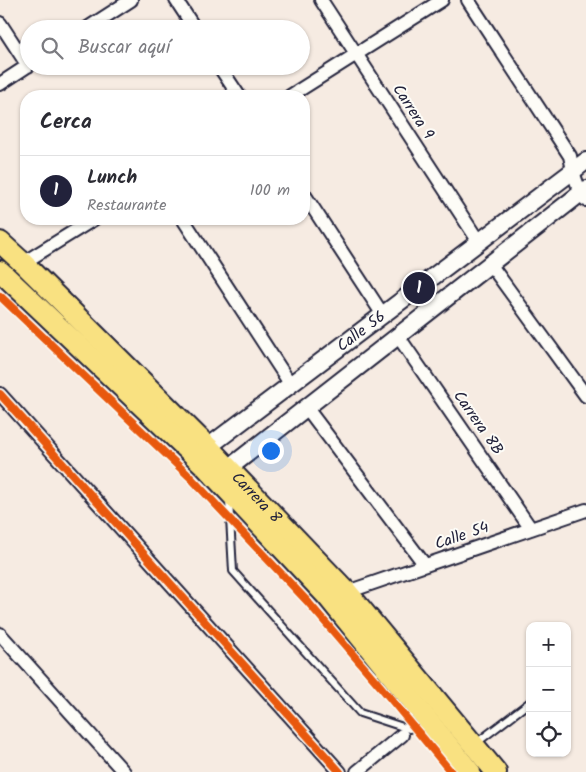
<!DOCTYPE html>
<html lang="es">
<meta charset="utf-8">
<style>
:root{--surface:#fff;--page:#f7f7f7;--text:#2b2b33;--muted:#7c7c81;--line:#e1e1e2;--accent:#22223b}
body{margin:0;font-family:Kalam,sans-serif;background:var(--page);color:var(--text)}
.controls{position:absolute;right:15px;bottom:15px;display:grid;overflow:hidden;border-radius:10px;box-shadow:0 1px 4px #0004}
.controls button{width:45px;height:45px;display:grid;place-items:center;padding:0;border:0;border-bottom:1px solid var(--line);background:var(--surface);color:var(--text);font:25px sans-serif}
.you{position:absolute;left:270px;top:450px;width:18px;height:18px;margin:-12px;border:4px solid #fff;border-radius:50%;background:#1a73e8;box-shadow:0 0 0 8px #1a73e833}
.badge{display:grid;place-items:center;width:32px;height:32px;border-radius:50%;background:var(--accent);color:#fff;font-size:16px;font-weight:700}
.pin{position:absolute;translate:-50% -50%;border:2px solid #fff;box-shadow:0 1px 5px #0006}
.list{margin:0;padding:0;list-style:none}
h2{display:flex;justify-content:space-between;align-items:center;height:65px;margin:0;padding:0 20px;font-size:21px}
h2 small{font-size:16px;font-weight:400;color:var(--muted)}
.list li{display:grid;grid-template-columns:32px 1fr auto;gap:15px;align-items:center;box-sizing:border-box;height:70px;padding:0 20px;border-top:1px solid var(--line)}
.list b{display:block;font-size:19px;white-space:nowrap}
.list p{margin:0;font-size:16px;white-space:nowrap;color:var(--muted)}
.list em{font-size:16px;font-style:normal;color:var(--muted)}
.icon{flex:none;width:28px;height:28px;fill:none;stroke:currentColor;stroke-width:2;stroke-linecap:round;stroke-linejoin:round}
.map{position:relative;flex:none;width:586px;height:772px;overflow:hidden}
.search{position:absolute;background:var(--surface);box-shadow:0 1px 4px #0004;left:20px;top:20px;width:290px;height:55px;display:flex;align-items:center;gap:12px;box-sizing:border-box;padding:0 18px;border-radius:28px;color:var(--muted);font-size:19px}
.panel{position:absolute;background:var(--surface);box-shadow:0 1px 4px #0004;left:20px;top:90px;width:290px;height:135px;border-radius:20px}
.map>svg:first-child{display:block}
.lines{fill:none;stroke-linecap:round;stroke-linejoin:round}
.service-casing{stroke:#22223b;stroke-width:10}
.minor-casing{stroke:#22223b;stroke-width:16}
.tertiary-casing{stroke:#22223b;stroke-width:20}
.primary-casing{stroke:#22223b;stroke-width:24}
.service{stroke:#fdfcf7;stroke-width:6}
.minor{stroke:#fdfcf7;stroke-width:12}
.tertiary{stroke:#fdfcf7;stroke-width:16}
.primary{stroke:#f9e181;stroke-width:20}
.cycleway-casing{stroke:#fdfcf7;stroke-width:11}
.cycleway{stroke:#e8590c;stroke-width:8}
.labels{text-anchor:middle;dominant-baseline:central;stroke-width:4;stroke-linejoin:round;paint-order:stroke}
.street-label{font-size:16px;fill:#22223b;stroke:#fdfcf7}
</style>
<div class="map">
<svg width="586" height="772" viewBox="0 0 586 772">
<rect width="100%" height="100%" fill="#f6ebe2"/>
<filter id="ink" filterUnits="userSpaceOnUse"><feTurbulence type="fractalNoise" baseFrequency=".02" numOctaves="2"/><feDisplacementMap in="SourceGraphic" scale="10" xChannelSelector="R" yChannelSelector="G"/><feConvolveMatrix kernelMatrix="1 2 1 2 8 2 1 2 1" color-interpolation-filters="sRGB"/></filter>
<g filter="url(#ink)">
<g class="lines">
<!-- service casing -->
<g class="service-casing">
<path id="service" d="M229 500 233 571 360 713 409 729
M475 744 530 702"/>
</g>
<!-- minor casing -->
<g class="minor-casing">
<path id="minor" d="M176 0 195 29
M321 0 479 242
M468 0 570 156C573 171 576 187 586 200
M0 23 28 66
M86 29 131 0
M219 66 239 96
M0 84 29 65
M290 96 442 0
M304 194 383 315
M183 219 291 385
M23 263 94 219
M490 264 586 396
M398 336 531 529
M0 394 340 772
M306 407 425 565
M347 592 586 510
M0 634 124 772
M357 772 402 735"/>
</g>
<!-- tertiary casing -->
<g class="tertiary-casing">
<g id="tertiary">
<path id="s1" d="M208 447 586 161"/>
<path d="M229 468 586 189"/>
</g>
</g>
<!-- primary casing -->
<g class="primary-casing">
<g id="primary">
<path id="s2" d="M0 242 23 263 208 447 347 592 496 772"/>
<path d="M0 271 204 465 327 596 470 772"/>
</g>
</g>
<!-- service -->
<use href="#service" class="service"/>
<!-- minor -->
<use href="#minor" class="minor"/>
<!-- tertiary -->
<use href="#tertiary" class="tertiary"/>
<!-- primary -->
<use href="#primary" class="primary"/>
<!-- cycleway casing -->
<g class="cycleway-casing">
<path id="cycleway" d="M0 296 189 476 307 601 380 686 451 772
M0 394 340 772"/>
</g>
<!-- cycleway -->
<use href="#cycleway" class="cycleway"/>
</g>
</g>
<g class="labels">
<!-- street labels -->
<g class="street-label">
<text transform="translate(413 112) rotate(57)">Carrera 9</text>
<text stroke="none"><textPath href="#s1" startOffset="192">Calle 56</textPath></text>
<text transform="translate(478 423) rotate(55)">Carrera 8B</text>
<text stroke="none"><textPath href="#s2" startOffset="362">Carrera 8</textPath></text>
<text transform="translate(462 536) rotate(-19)">Calle 54</text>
</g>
</g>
</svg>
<div class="controls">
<button>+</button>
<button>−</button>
<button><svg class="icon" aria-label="locate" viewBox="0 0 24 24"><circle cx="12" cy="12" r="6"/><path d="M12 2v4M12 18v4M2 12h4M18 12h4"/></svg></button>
</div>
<div class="you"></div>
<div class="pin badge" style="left:419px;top:288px">1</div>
<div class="search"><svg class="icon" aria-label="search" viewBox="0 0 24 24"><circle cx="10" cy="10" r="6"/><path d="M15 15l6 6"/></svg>Buscar aquí</div>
<section class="panel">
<h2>Cerca<small></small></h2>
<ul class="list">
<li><span class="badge">1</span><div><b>Lunch</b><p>Restaurante</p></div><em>100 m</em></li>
</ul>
</section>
</div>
